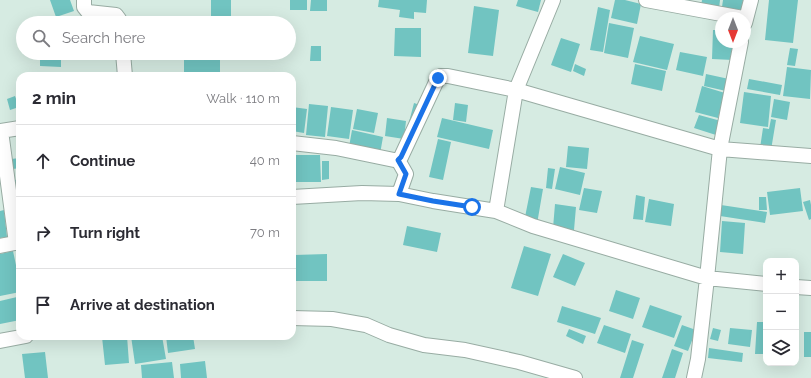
<!DOCTYPE html>
<meta charset="utf-8">
<style>
:root{--surface:#fff;--page:#f2f2f3;--text:#2b2b33;--muted:#7c7c81;--line:#e1e1e2}
body{margin:0;font-family:Raleway,sans-serif;background:var(--page);color:var(--text)}
.controls{position:absolute;right:12px;bottom:12px;display:grid;overflow:hidden;border-radius:8px;box-shadow:0 4px 16px #0002}
.controls button{width:36px;height:36px;display:grid;place-items:center;padding:0;border:0;border-bottom:1px solid var(--line);background:var(--surface);color:var(--text);font:20px sans-serif}
.compass{position:absolute;left:715px;top:12px;width:36px;height:36px;border-radius:50%;background:var(--surface);box-shadow:0 4px 16px #0002;rotate:180deg}
.stop{position:absolute;width:12px;height:12px;margin:-9px;border:3px solid #1a73e8;border-radius:50%;background:#fff}
.stop.end{background:#1a73e8;border-color:#fff;box-shadow:0 1px 4px #0008}
.list{margin:0;padding:0;list-style:none}
h2{display:flex;justify-content:space-between;align-items:center;height:52px;margin:0;padding:0 16px;font-size:17px}
h2 small{font-size:13px;font-weight:400;color:var(--muted)}
.list li{display:grid;grid-template-columns:26px 1fr auto;gap:12px;align-items:center;box-sizing:border-box;height:72px;padding:0 16px;border-top:1px solid var(--line)}
.list b{display:block;font-size:15px;white-space:nowrap}
.list em{font-size:13px;font-style:normal;color:var(--muted)}
.icon{flex:none;width:22px;height:22px;fill:none;stroke:currentColor;stroke-width:2;stroke-linecap:round;stroke-linejoin:round}
.map{position:relative;flex:none;width:811px;height:378px;overflow:hidden}
.search{position:absolute;background:var(--surface);box-shadow:0 4px 16px #0002;left:16px;top:16px;width:280px;height:44px;display:flex;align-items:center;gap:10px;box-sizing:border-box;padding:0 14px;border-radius:22px;color:var(--muted);font-size:15px}
.panel{position:absolute;background:var(--surface);box-shadow:0 4px 16px #0002;left:16px;top:72px;width:280px;height:268px;border-radius:12px}
.map>svg:first-child{display:block}
.building{fill:#71c4c1}
.lines{fill:none;stroke-linecap:round;stroke-linejoin:round}
.street-casing{stroke:#98aca3;stroke-width:16}
.street{stroke:#fff;stroke-width:14}
.route{stroke:#1a73e8;stroke-width:5}
</style>
<div class="map">
<svg width="811" height="378" viewBox="0 0 811 378">
<rect width="100%" height="100%" fill="#d6ebe2"/>
<!-- building -->
<path class="building" d="M50 0H70L74 11 56 17Z
M211 0H231V23H211Z
M290 0H307V10H290Z
M311 0H327V11H310Z
M379 0H427L426 13 414 12V19L399 17 400 10 378 7Z
M518 0H541L538 12 516 6Z
M615 0H625L641 4 637 24 611 18Z
M702 0H720L719 9 701 6Z
M723 0H743L742 10 722 7Z
M769 0H798L793 43 765 40Z
M474 6 499 10 493 56 468 53Z
M598 7 610 10 603 52 590 50Z
M93 17 117 18V23H93Z
M609 23 634 28 628 58 604 53Z
M395 28H421V57L394 56Z
M713 30H721V42H734L733 60 712 59Z
M640 36 674 44 667 70 633 62Z
M561 38 580 44 571 72 551 65Z
M311 46H321V61H310Z
M790 48 798 49 795 66 787 65Z
M680 52 707 57 703 76 676 70Z
M184 53H220V76H184Z
M40 56H61V67L40 66Z
M575 64 586 69 584 76 573 71Z
M635 64 666 71 662 91 631 84Z
M787 67 811 70 810 99 783 96Z
M706 74 729 79 726 91 704 86Z
M749 79 782 85 780 95 747 89Z
M702 86 725 93 718 118 695 112Z
M744 92 771 96 768 127 740 123Z
M15 96 19 107 10 110 7 99Z
M774 99 790 102 787 120 771 117Z
M414 103 420 105 415 123 409 122Z
M455 103 468 105 466 122 453 120Z
M309 104 328 106 325 137 306 135Z
M292 107 307 109 304 133 292 131Z
M331 107 353 110 349 139 327 136Z
M357 109 378 113 374 133 353 129Z
M699 115 721 121 716 135 694 128Z
M387 118 406 121 404 139 385 136Z
M442 118 493 130 489 149 437 137Z
M771 119 776 120 771 150 760 148 763 128 769 129Z
M352 130 383 137 380 154 349 147Z
M438 139 451 142 443 180 429 177Z
M568 146 589 148 587 169 566 167Z
M296 155H320L321 182H296Z
M20 158V168L13 169 11 159Z
M322 161H329V179L322 180Z
M560 167 585 173 580 195 555 189Z
M548 168 555 169 552 189 546 188Z
M20 179V195H16L15 180Z
M531 187 543 189 537 224 524 222Z
M584 188 602 191 597 213 579 210Z
M800 188 803 211 770 215 767 192Z
M636 195 645 197 643 220 633 219Z
M759 197H766L767 210H759Z
M649 199 674 204 671 226 645 222Z
M810 200 811 205V219L809 220 803 202Z
M555 204 576 207 574 230 553 228Z
M721 205 767 212 765 223 720 216Z
M4 210 7 237 0 238V211Z
M722 221 745 223 743 254 720 252Z
M407 226 441 233 437 252 403 245Z
M524 246 551 254 538 296 511 288Z
M13 251 20 284V292L0 296V254Z
M327 254V281H294V255Z
M563 254 585 263 575 286 553 277Z
M616 290 640 298 633 319 609 311Z
M17 297 20 320 0 324V301Z
M650 305 682 316 674 338 642 327Z
M562 306 601 318 595 334 557 322Z
M757 322H766V354H755Z
M604 325 631 334 625 353 597 343Z
M682 325 696 330 688 351 674 346Z
M713 328 721 330 718 341 710 339Z
M730 328 752 330 750 347 728 344Z
M569 329 586 336 583 344 566 336Z
M804 332H811V357H804Z
M109 336H127L129 363 105 365 102 337Z
M131 336H162L166 359 135 364Z
M166 336H193L195 349 168 353Z
M632 340 644 344 633 378H620Z
M709 348 743 353 742 362 708 358Z
M672 349 683 353 675 378H662Z
M45 352 48 378H25L22 354Z
M205 361 207 378H181L180 364Z
M172 362 174 378H142L141 365Z"/>
<g class="lines">
<!-- street casing -->
<g class="street-casing">
<path id="street" d="M84 0V7L88 12 116 15 119 19 120 23
M553 0 516 90 720 149 707 278 698 359 694 378
M646 0 743 18
M745 23 751 0
M741 42 720 149 811 156
M123 53 125 76
M0 131 20 128
M1 131 16 243
M292 143 336 148 394 160H398L401 157 438 78 441 76H448L516 90 496 211
M398 160 406 174 399 194
M292 197 362 193 399 194 433 201 496 211 533 226 707 278 766 284
M0 246 20 242
M796 287 811 288
M292 318 332 319 366 325 389 335 424 345 465 350 519 362 575 378
M0 341 26 336"/>
</g>
<!-- street -->
<use href="#street" class="street"/>
</g>
<g class="lines">
<!-- route -->
<path class="route" d="M438 78 401 157 398 160 406 174 399 194 433 201 472 207"/>
</g>
</svg>
<div class="controls">
<button>+</button>
<button>−</button>
<button><svg class="icon" aria-label="layers" viewBox="0 0 24 24"><path d="M12 4l9 5-9 5-9-5zM3 14l9 5 9-5"/></svg></button>
</div>
<svg class="compass" viewBox="-18 -18 36 36"><path d="M0-13l5 13h-10z" fill="#e53935"/><path d="M0 13l5-13h-10z" fill="#7c7c81"/></svg>
<div class="stop" style="left:472px;top:207px"></div>
<div class="stop end" style="left:438px;top:78px"></div>
<div class="search"><svg class="icon" aria-label="search" viewBox="0 0 24 24"><circle cx="10" cy="10" r="6"/><path d="M15 15l6 6"/></svg>Search here</div>
<section class="panel">
<h2>2 min<small>Walk · 110 m</small></h2>
<ul class="list">
<li><svg class="icon" aria-label="ahead" viewBox="0 0 24 24"><path d="M12 20V5M6 11l6-6 6 6"/></svg><div><b>Continue</b></div><em>40 m</em></li>
<li><svg class="icon" aria-label="right" viewBox="0 0 24 24"><path d="M7 20v-9h11M14 6l5 5-5 5"/></svg><div><b>Turn right</b></div><em>70 m</em></li>
<li><svg class="icon" aria-label="arrive" viewBox="0 0 24 24"><path d="M6 21V4h12l-3 4 3 4H6"/></svg><div><b>Arrive at destination</b></div></li>
</ul>
</section>
</div>
